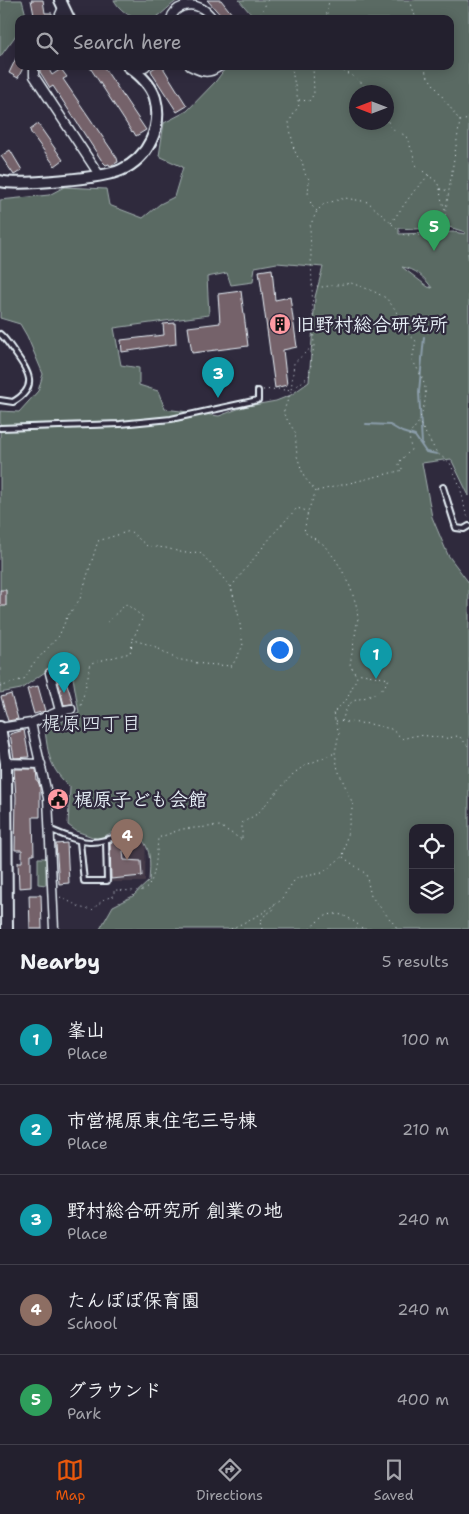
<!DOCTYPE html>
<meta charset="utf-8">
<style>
:root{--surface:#23202e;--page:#2b2836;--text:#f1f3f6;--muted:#a3a3aa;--line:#403e4a;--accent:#ea580c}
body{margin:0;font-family:"Shantell Sans","Klee One",sans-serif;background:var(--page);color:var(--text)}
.controls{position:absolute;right:15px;bottom:15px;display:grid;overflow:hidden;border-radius:10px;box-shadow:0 2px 12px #0003}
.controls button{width:45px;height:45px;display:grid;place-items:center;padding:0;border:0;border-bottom:1px solid var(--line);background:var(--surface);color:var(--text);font:25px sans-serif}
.compass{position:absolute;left:349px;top:85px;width:45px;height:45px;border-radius:50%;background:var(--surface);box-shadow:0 2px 12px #0003;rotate:270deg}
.you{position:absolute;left:279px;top:649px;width:18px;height:18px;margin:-12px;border:4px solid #fff;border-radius:50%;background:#1a73e8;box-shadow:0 0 0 8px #1a73e833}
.badge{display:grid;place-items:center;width:32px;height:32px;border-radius:50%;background:var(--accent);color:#fff;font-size:16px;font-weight:700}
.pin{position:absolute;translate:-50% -41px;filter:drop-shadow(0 1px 2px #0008)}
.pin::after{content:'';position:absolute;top:26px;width:18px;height:15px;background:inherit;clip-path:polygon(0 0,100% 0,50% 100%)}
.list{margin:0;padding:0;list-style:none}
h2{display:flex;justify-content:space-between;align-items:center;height:65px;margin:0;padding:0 20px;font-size:21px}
h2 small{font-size:16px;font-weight:400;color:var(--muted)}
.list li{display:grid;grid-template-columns:32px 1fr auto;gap:15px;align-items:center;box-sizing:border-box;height:90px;padding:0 20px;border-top:1px solid var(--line)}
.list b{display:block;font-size:19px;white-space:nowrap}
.list p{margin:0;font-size:16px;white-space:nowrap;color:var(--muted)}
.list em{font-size:16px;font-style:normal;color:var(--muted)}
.icon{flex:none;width:28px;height:28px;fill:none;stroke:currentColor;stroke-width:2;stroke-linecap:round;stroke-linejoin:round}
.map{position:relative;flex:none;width:469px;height:929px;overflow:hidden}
.search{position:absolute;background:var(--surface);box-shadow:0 2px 12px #0003;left:15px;right:15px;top:15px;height:55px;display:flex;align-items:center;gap:12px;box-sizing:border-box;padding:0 18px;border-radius:10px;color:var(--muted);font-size:19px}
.sheet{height:515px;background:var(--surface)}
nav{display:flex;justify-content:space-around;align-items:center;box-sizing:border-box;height:70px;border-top:1px solid var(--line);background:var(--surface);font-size:14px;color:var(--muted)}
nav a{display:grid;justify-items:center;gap:2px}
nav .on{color:var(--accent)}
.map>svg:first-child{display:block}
.built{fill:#443b4a}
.green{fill:#5a6b63;stroke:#a1aeae;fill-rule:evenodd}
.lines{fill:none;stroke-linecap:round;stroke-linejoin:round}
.stream{stroke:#8a9ca9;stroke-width:2}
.building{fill:#75626a;stroke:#e8f1f8}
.lane-casing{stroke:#e8f1f8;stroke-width:8}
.street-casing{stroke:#e8f1f8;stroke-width:11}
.secondary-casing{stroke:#e8f1f8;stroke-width:14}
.path{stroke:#e8f1f8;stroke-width:1;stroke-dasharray:1 4;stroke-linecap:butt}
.lane{stroke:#2f2a3d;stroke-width:4}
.street{stroke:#2f2a3d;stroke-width:8}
.secondary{stroke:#2f2a3d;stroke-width:10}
.labels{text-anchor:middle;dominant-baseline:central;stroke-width:4.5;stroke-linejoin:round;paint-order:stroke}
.poi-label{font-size:19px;font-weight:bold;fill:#e8f1f8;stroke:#2f2a3d;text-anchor:start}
.neighbourhood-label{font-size:20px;fill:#e8f1f8;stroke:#2f2a3d}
</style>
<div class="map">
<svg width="469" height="929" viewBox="0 0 469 929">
<rect width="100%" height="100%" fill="#2f2a3d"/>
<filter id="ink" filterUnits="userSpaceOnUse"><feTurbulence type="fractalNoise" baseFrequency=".02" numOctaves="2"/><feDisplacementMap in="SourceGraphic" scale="10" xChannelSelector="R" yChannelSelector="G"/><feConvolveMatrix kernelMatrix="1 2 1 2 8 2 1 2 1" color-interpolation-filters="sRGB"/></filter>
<g filter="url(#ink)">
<!-- built -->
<path class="built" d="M125 832H146L145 882H111L107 838Z"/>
<!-- green -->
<path class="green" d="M0 0H22L27 19H19V31L0 57Z
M114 0H178C170 5 163 14 155 18 140 25 121 13 114 0Z
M239 0H469V258L468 253 469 270V496L451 459 422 463 432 517 448 555 469 583V929H100L113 906 133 896 149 881C151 854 151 842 126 826L98 839 76 831 68 825 70 787C50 769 48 755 45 730L79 713 71 666 45 672 21 689 0 693V411L19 412 38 391 43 374 27 336 20 324 0 318V200L49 195 64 187 106 189 109 205 143 218 160 204 174 197 183 167 159 156 164 123 187 111 216 81 227 66H450V19H255ZM356 92H386V122H356ZM449 227 465 232V234L454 232 399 234V228L415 229ZM277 263 323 267 315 297 309 382 291 395 276 401 243 407 219 416 165 409 158 391 139 385V368L121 365 114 328 209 315 207 277 227 273 231 285 253 282 255 267ZM402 267C416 269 424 277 432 288L428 287ZM413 828H450V910H413Z
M38 858H46V885L38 884Z"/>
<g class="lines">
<!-- stream -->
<path class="stream" d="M366 424 390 425 402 432 415 436 426 452 437 454
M422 444 419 392 424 337"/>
</g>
<!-- building -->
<path class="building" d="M31 0H43L45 13H52V19H32V15H34Z
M207 0H221L236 19H224Z
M19 52V66H24L18 78 9 73Z
M44 66H47L52 75 61 69 67 77 63 79 117 158 118 162 110 166 109 164 106 165 102 161 53 86 50 88 40 72V69Z
M89 66H103L146 130 136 136 133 131 132 132Z
M157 66H162L187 106 177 112 153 75 151 70Z
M38 124 63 160 55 166 31 133 30 130Z
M10 150 22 170 14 175 1 156Z
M272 269 275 300 290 297 297 347 283 350 287 385 275 388 259 271Z
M241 291 248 346 192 353 188 327 220 323 218 294Z
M175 323 176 344 122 352 121 340 164 335 163 324Z
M0 590H6V606H0Z
M65 678 73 703V704L64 705 58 681Z
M38 686 45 711 34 714 27 689Z
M11 694 18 719 8 721 1 697Z
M24 730 29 757 14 758 10 734Z
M14 769H36L37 781H38L40 787V817H33L34 855H31V887L19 888 18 862H22V850H15L16 797Z
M130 836 133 848 123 851 124 860 141 861 142 876 111 879 110 843Z
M67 843 69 883 59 884 56 844Z
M29 895H41L42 929H30Z"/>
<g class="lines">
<!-- lane casing -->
<g class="lane-casing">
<path id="lane" d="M0 334C6 339 10 346 15 353 29 372 39 387 13 402L0 400
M0 428 120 424 171 419 258 400V391
M443 487 456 528 464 529 469 526
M49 829C80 842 90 848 123 834
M80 842 84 881H107L106 841"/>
</g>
<!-- street casing -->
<g class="street-casing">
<path id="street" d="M58 19 63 8
M171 19C174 6 190 2 201 8 205 10 210 15 213 19
M34 66V76L100 176
M190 66C202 72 208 75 220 66
M136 72 146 66
M50 673 60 711
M31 723 48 798 54 929
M0 728 31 723 60 711 71 709
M6 763 41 764"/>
</g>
<!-- secondary casing -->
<g class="secondary-casing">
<path id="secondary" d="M60 0 69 19
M0 181C18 186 104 178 121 170 148 158 163 127 155 98 151 84 139 74 128 66
M0 727 6 763 7 929"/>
</g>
<!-- path -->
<path class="path" d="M410 0 416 19
M258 19 268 0
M325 19 327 13 329 0
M291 66 299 105 289 122 290 129 294 149 297 156 302 161 305 174 309 179 308 196 312 206 317 211
M335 66C350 76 359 76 368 92
M299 100 309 101 314 94 313 66
M386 117 391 128 406 136 413 153 415 165 437 182 440 189 449 191
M460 121 469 119
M440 189 441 198 446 212
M391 223 414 191 429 175
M312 285 322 287 351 283 373 291 386 298 395 309 406 332 416 341 412 360C428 385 429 394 419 421
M263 390 278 389 291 391 294 363 313 346
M317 491 403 470 398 463 411 450 409 435 419 422 437 453 450 463 460 486 466 514 469 518
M231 587 275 532 297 508 307 511
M104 625 126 604 143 617 133 639
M0 687 26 678 32 665 59 636 67 617 80 599 98 541 130 531 147 546 166 548 184 553 200 552 231 587 239 617 243 646 232 666 203 664 176 659 154 646 133 640 130 653 91 663 81 706 79 707
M336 721 370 724 391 729 403 739C419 733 426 736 443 738 449 739 454 736 459 736L469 747
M342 721C344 716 345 710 348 706 356 694 376 703 389 679L357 673
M343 857 366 874 371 896 398 929
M60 897 82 908 92 910 104 899 114 896V890C123 890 135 892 143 890 156 887 157 849 158 838L182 829 220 826 242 840V823L257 814 294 773 306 765 335 753
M231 929 261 914 280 901 296 878 322 873 343 856 353 804 338 770 335 753 339 733 333 713 347 699 357 677 350 665 358 618 356 604 348 581 336 560 323 544 304 532 308 511 316 491 304 477 297 456 295 432 283 413 291 391 309 376 314 346 310 226 317 211 324 204 345 198 368 202 404 235H433L443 228 460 121 426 74 425 66
M262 929 260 922 264 916 274 909V905
M310 929C329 907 343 911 363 929"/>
<!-- lane -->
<use href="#lane" class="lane"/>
<!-- street -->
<use href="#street" class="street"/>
<!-- secondary -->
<use href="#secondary" class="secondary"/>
</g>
</g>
<!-- icons -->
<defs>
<g id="building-disc" transform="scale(1.125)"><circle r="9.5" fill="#ff9aa2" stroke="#2f2a3d"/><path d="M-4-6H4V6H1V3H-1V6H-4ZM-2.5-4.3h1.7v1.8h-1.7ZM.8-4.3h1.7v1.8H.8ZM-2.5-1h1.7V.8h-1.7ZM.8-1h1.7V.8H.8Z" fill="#111"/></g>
<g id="civic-disc" transform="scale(1.125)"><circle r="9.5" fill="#ff9aa2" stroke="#2f2a3d"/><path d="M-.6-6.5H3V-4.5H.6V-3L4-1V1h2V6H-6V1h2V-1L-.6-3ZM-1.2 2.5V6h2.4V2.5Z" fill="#111"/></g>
</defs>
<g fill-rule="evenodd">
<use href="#building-disc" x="280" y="324"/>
<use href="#civic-disc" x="58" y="799"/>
</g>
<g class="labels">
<!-- poi labels -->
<g class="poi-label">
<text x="296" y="324">旧野村総合研究所</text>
<text x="74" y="799">梶原子ども会館</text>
</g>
<!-- neighbourhood labels -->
<g class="neighbourhood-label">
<text x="91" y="723">梶原四丁目</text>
</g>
</g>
</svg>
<div class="controls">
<button><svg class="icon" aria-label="locate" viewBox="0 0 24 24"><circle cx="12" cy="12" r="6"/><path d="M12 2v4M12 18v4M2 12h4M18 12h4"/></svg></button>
<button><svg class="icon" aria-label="layers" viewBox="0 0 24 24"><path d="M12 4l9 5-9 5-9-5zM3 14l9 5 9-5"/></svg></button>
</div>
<svg class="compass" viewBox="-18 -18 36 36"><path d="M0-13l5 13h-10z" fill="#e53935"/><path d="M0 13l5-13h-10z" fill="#a3a3aa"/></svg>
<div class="you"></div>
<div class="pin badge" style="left:376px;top:679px;background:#0f9aa8">1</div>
<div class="pin badge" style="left:64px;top:693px;background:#0f9aa8">2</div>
<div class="pin badge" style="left:218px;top:398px;background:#0f9aa8">3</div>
<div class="pin badge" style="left:127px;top:860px;background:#8d6e63">4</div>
<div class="pin badge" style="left:434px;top:251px;background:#2e9e5b">5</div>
<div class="search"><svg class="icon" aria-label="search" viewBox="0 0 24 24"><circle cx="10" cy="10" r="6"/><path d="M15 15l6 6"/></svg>Search here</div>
</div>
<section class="sheet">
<h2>Nearby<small>5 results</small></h2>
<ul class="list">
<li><span class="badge" style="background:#0f9aa8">1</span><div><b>峯山</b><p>Place</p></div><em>100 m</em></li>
<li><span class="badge" style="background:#0f9aa8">2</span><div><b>市営梶原東住宅三号棟</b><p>Place</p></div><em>210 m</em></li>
<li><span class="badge" style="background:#0f9aa8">3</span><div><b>野村総合研究所 創業の地</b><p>Place</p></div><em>240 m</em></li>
<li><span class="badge" style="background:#8d6e63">4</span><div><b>たんぽぽ保育園</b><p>School</p></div><em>240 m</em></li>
<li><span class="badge" style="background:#2e9e5b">5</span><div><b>グラウンド</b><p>Park</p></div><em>400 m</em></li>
</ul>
</section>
<nav>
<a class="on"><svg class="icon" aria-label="map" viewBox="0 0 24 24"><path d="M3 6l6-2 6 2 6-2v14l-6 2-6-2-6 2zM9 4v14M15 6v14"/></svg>Map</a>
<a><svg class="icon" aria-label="directions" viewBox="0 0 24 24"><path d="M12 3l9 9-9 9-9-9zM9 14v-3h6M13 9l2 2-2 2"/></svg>Directions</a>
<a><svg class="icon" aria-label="saved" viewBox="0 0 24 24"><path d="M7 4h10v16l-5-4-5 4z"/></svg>Saved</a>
</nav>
